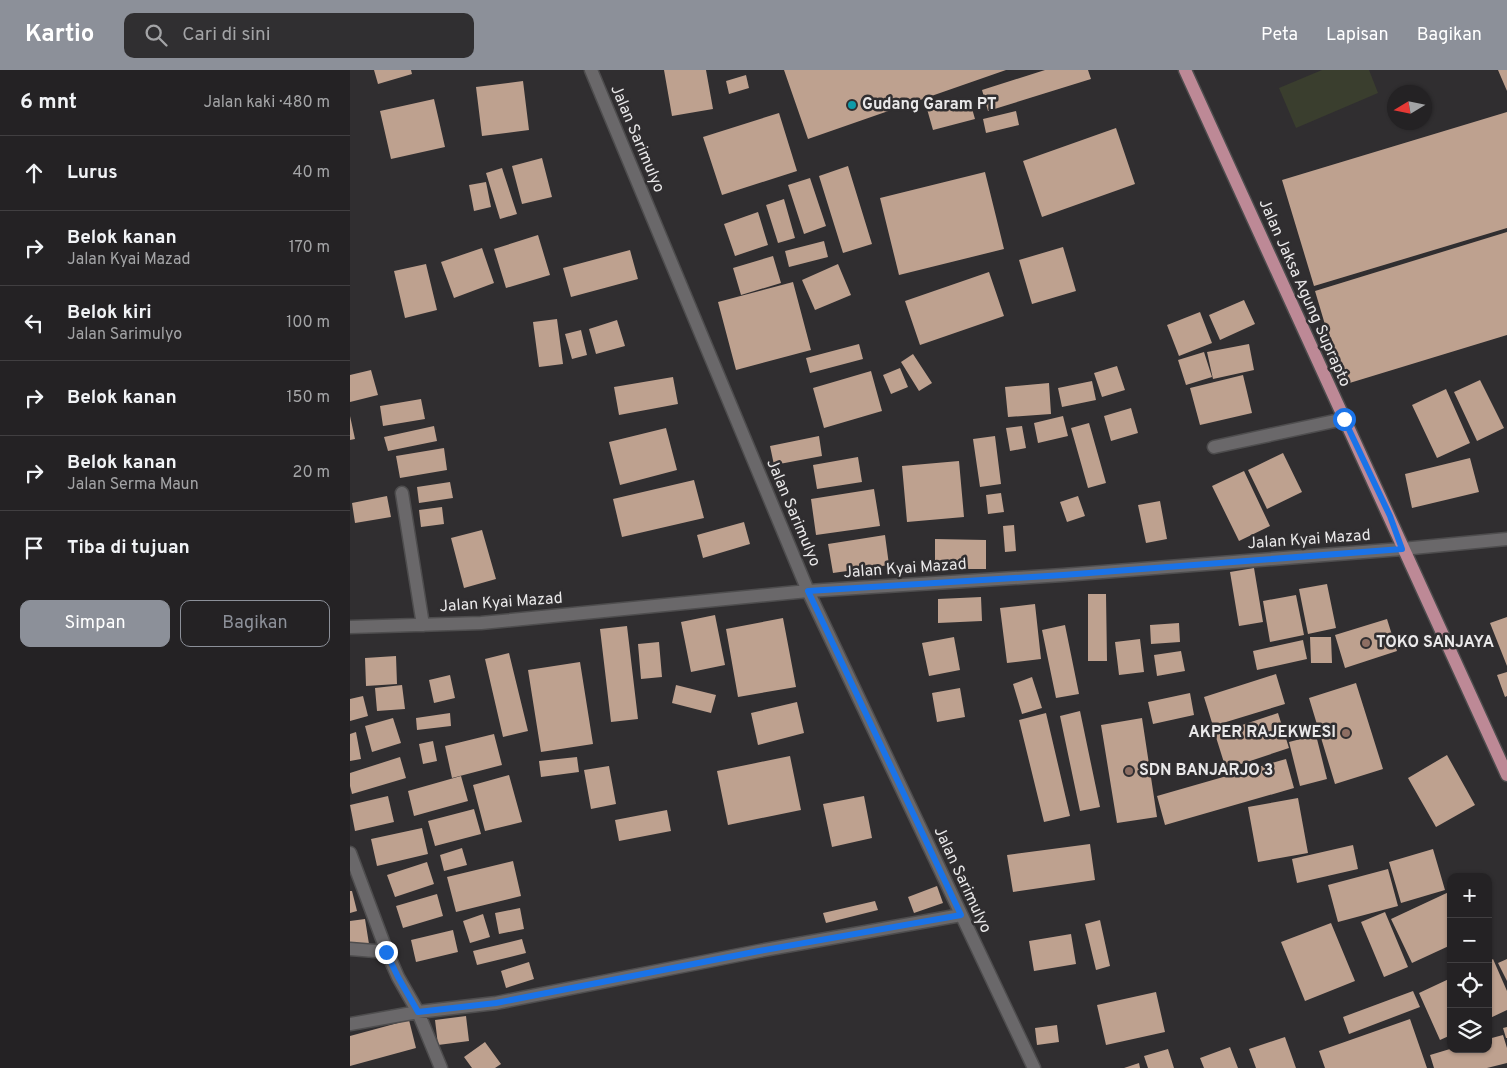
<!DOCTYPE html>
<html lang="id">
<meta charset="utf-8">
<style>
:root{--surface:#242224;--page:#302f31;--text:#f1f3f6;--muted:#a3a4a6;--line:#413f41;--accent:#8c9099}
body{margin:0;font-family:Overpass,sans-serif;background:var(--page);color:var(--text)}
.controls{position:absolute;right:15px;bottom:15px;display:grid;overflow:hidden;border-radius:10px;box-shadow:0 1px 4px #0004}
.controls button{width:45px;height:45px;display:grid;place-items:center;padding:0;border:0;border-bottom:1px solid var(--line);background:var(--surface);color:var(--text);font:25px sans-serif}
.compass{position:absolute;left:1037px;top:15px;width:45px;height:45px;border-radius:50%;background:var(--surface);box-shadow:0 1px 4px #0004;rotate:260deg}
.stop{position:absolute;width:15px;height:15px;margin:-11px;border:4px solid #1a73e8;border-radius:50%;background:#fff}
.stop.end{background:#1a73e8;border-color:#fff;box-shadow:0 1px 5px #0008}
.list{margin:0;padding:0;list-style:none}
h2{display:flex;justify-content:space-between;align-items:center;height:65px;margin:0;padding:0 20px;font-size:21px}
h2 small{font-size:16px;font-weight:400;color:var(--muted)}
.list li{display:grid;grid-template-columns:32px 1fr auto;gap:15px;align-items:center;box-sizing:border-box;height:75px;padding:0 20px;border-top:1px solid var(--line)}
.list b{display:block;font-size:19px;white-space:nowrap}
.list p{margin:0;font-size:16px;white-space:nowrap;color:var(--muted)}
.list em{font-size:16px;font-style:normal;color:var(--muted)}
.actions{display:flex;gap:10px;padding:15px 20px}
.actions a{flex:1;padding:11px 0;border:1px solid var(--accent);border-radius:10px;text-align:center;font-size:18px;color:var(--accent)}
.actions .main{background:var(--accent);color:#fff}
.icon{flex:none;width:28px;height:28px;fill:none;stroke:currentColor;stroke-width:2;stroke-linecap:round;stroke-linejoin:round}
.map{position:relative;flex:none;width:1157px;height:998px;overflow:hidden}
header{display:flex;align-items:center;gap:30px;box-sizing:border-box;height:70px;padding:0 25px;background:var(--accent);color:#fff}
header strong{font-size:24px}
nav{display:flex;gap:28px;margin-inline-start:auto;font-size:18px}
.search{width:350px;height:45px;background:var(--page);display:flex;align-items:center;gap:12px;box-sizing:border-box;padding:0 18px;border-radius:10px;color:var(--muted);font-size:19px}
main{display:flex}
aside{flex:1;background:var(--surface)}
.map>svg:first-child{display:block}
.green{fill:#3a3e2e}
.building{fill:#bea18f}
.lines{fill:none;stroke-linecap:round;stroke-linejoin:round}
.minor-casing{stroke:#4e4d4e;stroke-width:15}
.secondary-casing{stroke:#4e4d4e;stroke-width:15}
.primary-casing{stroke:#4e4d4e;stroke-width:15}
.minor{stroke:#6a686a;stroke-width:12}
.secondary{stroke:#6a686a;stroke-width:12}
.primary{stroke:#bd8996;stroke-width:12}
.route{stroke:#1a73e8;stroke-width:6}
.culture-dot{fill:#0f9aa8;stroke:#302e30;stroke-width:2}
.education-dot{fill:#8d6e63;stroke:#302e30;stroke-width:2}
.labels{text-anchor:middle;dominant-baseline:central;stroke-width:5;stroke-linejoin:round;paint-order:stroke}
.poi-label{font-size:16px;font-weight:bold;fill:#e9e8e9;stroke:#302e30;text-anchor:start}
.street-label{font-size:16px;fill:#e9e8e9;stroke:#302e30}
</style>
<header>
<strong>Kartio</strong>
<div class="search"><svg class="icon" aria-label="search" viewBox="0 0 24 24"><circle cx="10" cy="10" r="6"/><path d="M15 15l6 6"/></svg>Cari di sini</div>
<nav><a>Peta</a><a>Lapisan</a><a>Bagikan</a></nav>
</header>
<main>
<aside>
<h2>6 mnt<small>Jalan kaki · 480 m</small></h2>
<ul class="list">
<li><svg class="icon" aria-label="ahead" viewBox="0 0 24 24"><path d="M12 20V5M6 11l6-6 6 6"/></svg><div><b>Lurus</b></div><em>40 m</em></li>
<li><svg class="icon" aria-label="right" viewBox="0 0 24 24"><path d="M7 20v-9h11M14 6l5 5-5 5"/></svg><div><b>Belok kanan</b><p>Jalan Kyai Mazad</p></div><em>170 m</em></li>
<li><svg class="icon" aria-label="left" viewBox="0 0 24 24"><path d="M17 20v-9H6M10 6l-5 5 5 5"/></svg><div><b>Belok kiri</b><p>Jalan Sarimulyo</p></div><em>100 m</em></li>
<li><svg class="icon" aria-label="right" viewBox="0 0 24 24"><path d="M7 20v-9h11M14 6l5 5-5 5"/></svg><div><b>Belok kanan</b></div><em>150 m</em></li>
<li><svg class="icon" aria-label="right" viewBox="0 0 24 24"><path d="M7 20v-9h11M14 6l5 5-5 5"/></svg><div><b>Belok kanan</b><p>Jalan Serma Maun</p></div><em>20 m</em></li>
<li><svg class="icon" aria-label="arrive" viewBox="0 0 24 24"><path d="M6 21V4h12l-3 4 3 4H6"/></svg><div><b>Tiba di tujuan</b></div></li>
</ul>
<div class="actions"><a class="main">Simpan</a><a>Bagikan</a></div>
</aside>
<div class="map">
<svg width="1157" height="998" viewBox="0 0 1157 998">
<rect width="100%" height="100%" fill="#302e30"/>
<!-- green -->
<path class="green" d="M972 0H1019L1028 23 946 58 929 18Z"/>
<!-- building -->
<path class="building" d="M24 0H61L62 4 28 14Z
M314 0H356L363 39 322 46Z
M434 0H656L458 69Z
M695 0H738L741 9 638 41 632 20Z
M1148 0H1157V21Z
M396 5 399 18 379 24 376 11Z
M173 11 179 60 132 66 126 17Z
M619 28 625 49 583 60 577 39Z
M84 29 95 77 41 89 30 41Z
M666 41 669 55 636 63 633 49Z
M1157 42V158L964 216 932 110Z
M429 43 447 101 372 125 353 67Z
M766 58 785 114 692 147 673 91Z
M192 88 202 127 172 134 162 96Z
M498 96 522 174 493 183 469 106Z
M152 98 167 144 150 149 136 103Z
M635 102 654 179 549 205 530 128Z
M460 108 476 156 454 164 438 115Z
M136 112 141 137 124 141 119 115Z
M434 129 445 168 428 173 416 135Z
M408 142 418 175 385 186 374 154Z
M1157 162V265L993 315 965 221Z
M188 165 200 205 156 218 144 179Z
M474 171 478 187 439 197 435 181Z
M713 177 726 221 682 234 669 190Z
M132 178 144 213 104 228 91 192Z
M280 180 288 209 221 227 213 198Z
M423 186 431 213 391 225 383 198Z
M76 194 87 240 55 248 44 201Z
M488 194 501 225 465 240 452 210Z
M639 202 654 246 570 275 555 231Z
M443 212 461 280 386 300 368 232Z
M894 230 905 254 870 270 859 245Z
M850 242 862 273 829 286 817 255Z
M207 249 213 294 189 297 183 252Z
M267 250 275 276 246 284 239 259Z
M231 260 237 285 222 289 215 264Z
M509 274 513 289 460 303 456 288Z
M899 274 904 300 863 309 857 282Z
M854 282 862 307 836 315 828 290Z
M563 284 582 313 569 321 551 292Z
M767 296 775 320 752 327 744 303Z
M550 298 558 317 541 324 533 305Z
M21 300 28 325 0 332V305Z
M521 301 532 341 474 358 463 318Z
M893 305 902 343 850 355 840 318Z
M323 307 328 334 269 345 264 317Z
M1130 310 1154 358 1127 371 1104 322Z
M742 311 746 330 712 337 708 318Z
M699 313 701 344 658 347 655 317Z
M1096 319 1120 373 1087 388 1062 335Z
M71 329 75 349 33 356 30 336Z
M781 338 788 363 761 371 754 346Z
M0 346 5 369 0 370Z
M713 346 718 366 688 373 684 353Z
M739 353 756 413 738 418 721 358Z
M84 356 87 371 38 381 34 367Z
M672 356 676 378 660 381 656 358Z
M316 358 327 400 270 415 259 372Z
M469 366 472 386 424 395 420 376Z
M645 366 651 414 630 417 623 369Z
M94 378 97 400 50 408 46 386Z
M933 383 952 422 917 439 898 400Z
M508 387 512 412 467 419 463 395Z
M1120 388 1129 422 1062 438 1055 404Z
M609 391 614 447 557 452 552 396Z
M894 401 920 456 889 471 862 416Z
M344 410 354 448 272 467 263 429Z
M100 412 103 428 69 433 67 417Z
M524 419 530 456 466 465 461 429Z
M651 423 654 442 638 444 636 425Z
M37 426 41 447 5 453 2 433Z
M728 426 735 446 717 452 710 432Z
M810 431 817 469 796 473 788 435Z
M92 437 94 454 71 457 69 440Z
M394 452 400 474 353 488 347 465Z
M664 455 666 481 655 482 653 456Z
M132 460 146 509 114 518 101 468Z
M535 465 539 495 483 503 478 474Z
M585 469 636 470V499H585Z
M904 498 913 552 889 556 880 502Z
M977 514 986 558 958 564 949 519Z
M738 524H756L757 591H738Z
M946 525 954 565 920 572 913 531Z
M631 527 632 551 588 553V529Z
M685 534 691 589 657 593 650 538Z
M365 545 375 595 341 602 331 552Z
M1157 547V596L1140 553Z
M433 548 446 617 388 627 376 559Z
M1037 549 1047 581 995 598 985 565Z
M829 553 830 572 801 574 800 555Z
M715 555 729 624 706 628 692 560Z
M277 556 288 649 261 652 250 559Z
M604 567 610 600 579 606 572 573Z
M960 567H981L982 593H961Z
M790 569 794 602 769 605 765 572Z
M953 570 957 589 907 600 903 581Z
M309 572 312 607 291 609 288 574Z
M831 581 835 601 807 606 804 585Z
M159 583 178 661 153 667 135 589Z
M46 586 47 614 16 616 15 588Z
M230 592 243 674 191 682 178 600Z
M1157 602V626L1155 627 1147 605Z
M926 604 935 634 863 656 854 627Z
M100 605 105 628 84 633 79 610Z
M682 607 692 638 672 644 663 614Z
M1006 613 1033 699 985 714 959 628Z
M52 615 55 639 27 641 25 618Z
M326 615 366 625 361 643 322 633Z
M610 618 615 647 587 652 582 623Z
M840 623 844 645 803 654 798 632Z
M13 626 18 646 0 651V629Z
M447 632 454 663 408 675 401 643Z
M730 641 750 737 730 741 710 646Z
M100 643 101 656 67 660 66 648Z
M696 643 720 746 694 752 669 650Z
M928 643 939 678 876 699 865 664Z
M43 648 51 673 22 682 15 656Z
M792 648 807 747 767 753 751 655Z
M6 662 11 689 0 691V664Z
M144 664 152 695 102 708 95 676Z
M966 665 977 709 950 716 939 672Z
M83 671 87 691 73 694 69 674Z
M1097 685 1125 735 1086 757 1058 708Z
M440 686 451 740 378 755 367 701Z
M50 687 56 708 2 724 0 716V703Z
M227 687 229 702 191 707 189 691Z
M936 689 944 718 815 755 807 726Z
M259 696 266 734 241 739 234 700Z
M159 705 172 752 135 761 123 715Z
M111 706 118 731 64 746 58 721Z
M38 726 44 752 5 761 0 735Z
M514 726 522 768 482 777 473 734Z
M948 728 958 783 908 792 898 737Z
M124 739 131 764 85 776 78 751Z
M317 740 321 761 269 771 265 750Z
M72 758 78 784 27 796 21 769Z
M740 774 745 810 663 822 657 785Z
M1003 775 1008 799 947 813 942 789Z
M112 778 117 795 94 801 90 785Z
M1083 779 1095 820 1051 833 1039 792Z
M163 791 171 826 106 842 97 807Z
M77 792 84 814 45 827 37 805Z
M1038 799 1048 836 988 852 978 815Z
M587 816 593 833 564 843 558 827Z
M0 821H2L7 841 0 843Z
M1101 821V875L1062 893 1041 849Z
M87 824 93 846 53 858 46 836Z
M525 831 528 840 476 853 473 843Z
M170 838 174 859 149 864 145 843Z
M1035 842 1058 897 1034 907 1011 852Z
M133 844 140 867 120 873 113 851Z
M15 849 19 874 0 877V851Z
M750 850 760 896 746 900 735 854Z
M981 853 1005 911 955 931 931 872Z
M103 860 108 882 66 892 61 870Z
M721 864 726 894 684 901 679 871Z
M172 869 176 883 127 895 123 881Z
M1143 889 1157 921V940L1138 949V892Z
M1157 889V911L1148 893Z
M179 892 184 909 156 918 151 901Z
M1101 908V965L1090 970 1069 923Z
M1063 921 1070 937 999 964 993 947Z
M806 922 815 962 756 975 747 935Z
M116 946 119 971 88 975 85 950Z
M1060 949 1077 998H975L969 981Z
M59 950 66 978 0 996V966Z
M707 955 709 972 687 975 685 958Z
M1157 957V968H1156L1153 958Z
M1153 965 1157 978V993L1137 998H1084L1080 985 1100 979H1138V969Z
M935 967 946 998H906L899 979Z
M135 972 151 994 145 998H122L114 987Z
M880 977 888 998H854L850 988Z
M818 979 824 998H798L794 986Z
M789 993 790 998H774Z"/>
<g class="lines">
<!-- minor casing -->
<g class="minor-casing">
<path id="minor" d="M241 0 458 521 684 998
M864 377 994 349
M52 423 73 555
M0 557 131 553 458 521 713 505 1052 479
M0 783 37 882 48 907 68 942 91 998
M0 879 37 882
M0 954 68 942 146 933 409 881 611 845"/>
</g>
<!-- secondary casing -->
<g class="secondary-casing">
<path id="secondary" d="M1052 479 1157 469"/>
</g>
<!-- primary casing -->
<g class="primary-casing">
<path id="primary" d="M835 0 1157 705"/>
</g>
<!-- minor -->
<use href="#minor" class="minor"/>
<!-- secondary -->
<use href="#secondary" class="secondary"/>
<!-- primary -->
<use href="#primary" class="primary"/>
</g>
<g class="lines">
<!-- route -->
<path class="route" d="M36 882 48 907 68 942 146 933 409 881 611 845 458 521 713 505 1052 479 1040 446 994 349"/>
</g>
<!-- markers -->
<circle class="culture-dot" cx="502" cy="35" r="5"/>
<g class="education-dot">
<circle cx="1016" cy="573" r="5"/>
<circle cx="996" cy="663" r="5"/>
<circle cx="779" cy="701" r="5"/>
</g>
<g class="labels">
<!-- poi labels -->
<g class="poi-label">
<text x="512" y="35">Gudang Garam PT</text>
<text x="1026" y="573">TOKO SANJAYA</text>
<text x="986" y="663" text-anchor="end">AKPER RAJEKWESI</text>
<text x="789" y="701">SDN BANJARJO 3</text>
</g>
<!-- street labels -->
<g class="street-label">
<text transform="translate(287 69) rotate(67)">Jalan Sarimulyo</text>
<text transform="translate(954 223) rotate(66)">Jalan Jaksa Agung Suprapto</text>
<text transform="translate(443 443) rotate(67)">Jalan Sarimulyo</text>
<text transform="translate(959 470) rotate(-4)">Jalan Kyai Mazad</text>
<text transform="translate(555 499) rotate(-4)">Jalan Kyai Mazad</text>
<text transform="translate(151 533) rotate(-4)">Jalan Kyai Mazad</text>
<text transform="translate(612 810) rotate(65)">Jalan Sarimulyo</text>
</g>
</g>
</svg>
<div class="controls">
<button>+</button>
<button>−</button>
<button><svg class="icon" aria-label="locate" viewBox="0 0 24 24"><circle cx="12" cy="12" r="6"/><path d="M12 2v4M12 18v4M2 12h4M18 12h4"/></svg></button>
<button><svg class="icon" aria-label="layers" viewBox="0 0 24 24"><path d="M12 4l9 5-9 5-9-5zM3 14l9 5 9-5"/></svg></button>
</div>
<svg class="compass" viewBox="-18 -18 36 36"><path d="M0-13l5 13h-10z" fill="#e53935"/><path d="M0 13l5-13h-10z" fill="#a3a4a6"/></svg>
<div class="stop" style="left:994px;top:349px"></div>
<div class="stop end" style="left:36px;top:882px"></div>
</div>
</main>
